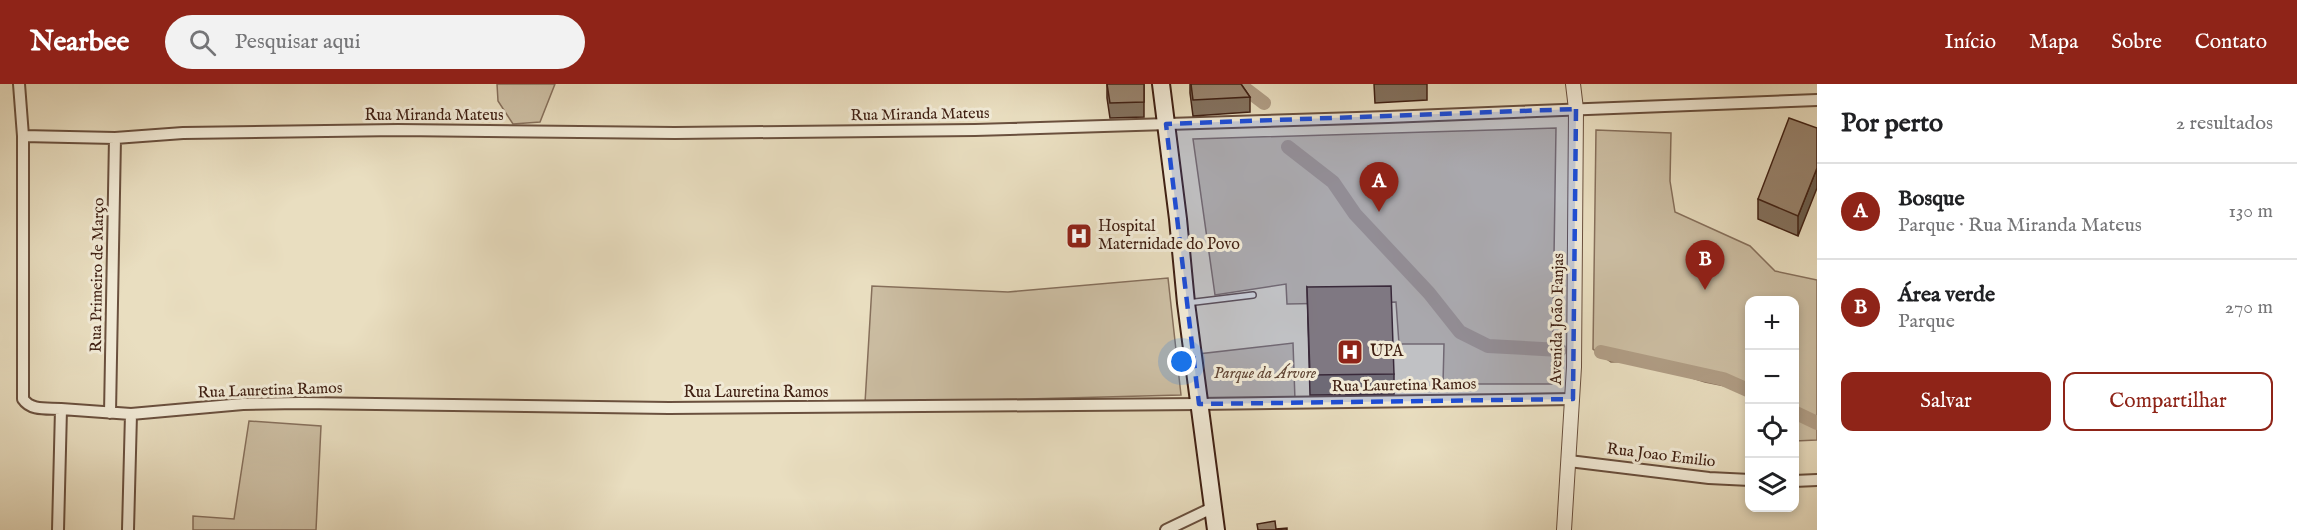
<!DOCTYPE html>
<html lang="pt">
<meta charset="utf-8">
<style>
:root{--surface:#fff;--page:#f2f2f2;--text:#202124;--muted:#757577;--line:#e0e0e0;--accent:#8f2418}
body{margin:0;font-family:"IM FELL English",serif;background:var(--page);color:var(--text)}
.controls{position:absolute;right:18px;bottom:18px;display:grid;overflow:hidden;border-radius:12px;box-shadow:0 3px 9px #0003}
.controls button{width:54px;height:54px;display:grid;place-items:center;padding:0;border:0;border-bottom:2px solid var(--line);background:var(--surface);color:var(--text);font:30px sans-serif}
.you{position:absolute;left:1182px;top:278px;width:21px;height:21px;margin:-15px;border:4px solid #fff;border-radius:50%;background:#1a73e8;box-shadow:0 0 0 9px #1a73e833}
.badge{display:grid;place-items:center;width:39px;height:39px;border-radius:50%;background:var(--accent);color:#fff;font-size:20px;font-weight:700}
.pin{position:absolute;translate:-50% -50px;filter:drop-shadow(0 2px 3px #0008)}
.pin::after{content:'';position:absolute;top:32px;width:21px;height:18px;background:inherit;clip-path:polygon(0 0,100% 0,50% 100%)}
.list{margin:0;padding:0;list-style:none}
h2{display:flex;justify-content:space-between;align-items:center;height:78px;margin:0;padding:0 24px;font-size:26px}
h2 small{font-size:20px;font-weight:400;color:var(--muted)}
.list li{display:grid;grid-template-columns:39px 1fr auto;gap:18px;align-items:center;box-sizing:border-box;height:96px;padding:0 24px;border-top:2px solid var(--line)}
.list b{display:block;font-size:22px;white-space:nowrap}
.list p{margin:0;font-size:20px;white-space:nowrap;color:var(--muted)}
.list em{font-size:20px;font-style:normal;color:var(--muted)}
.actions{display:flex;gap:12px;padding:18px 24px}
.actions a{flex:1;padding:14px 0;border:2px solid var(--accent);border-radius:12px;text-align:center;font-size:21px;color:var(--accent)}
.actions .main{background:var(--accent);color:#fff}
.icon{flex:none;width:33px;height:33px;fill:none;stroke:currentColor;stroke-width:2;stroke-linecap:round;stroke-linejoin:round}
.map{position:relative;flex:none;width:1817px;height:446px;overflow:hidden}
header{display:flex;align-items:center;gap:36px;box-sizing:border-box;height:84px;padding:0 30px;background:var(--accent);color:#fff}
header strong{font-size:28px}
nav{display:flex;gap:33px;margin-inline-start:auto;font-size:21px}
.search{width:420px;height:54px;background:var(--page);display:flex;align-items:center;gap:15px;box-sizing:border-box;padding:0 21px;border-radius:33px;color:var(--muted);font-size:22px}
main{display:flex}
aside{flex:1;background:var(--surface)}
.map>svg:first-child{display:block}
.green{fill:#ccbea3;stroke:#866f5b;stroke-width:1.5}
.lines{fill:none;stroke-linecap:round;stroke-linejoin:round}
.canal{stroke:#b09d85;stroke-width:14}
.service-casing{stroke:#6a503e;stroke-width:8}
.minor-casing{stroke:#6a503e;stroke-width:14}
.tertiary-casing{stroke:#6a503e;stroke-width:16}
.secondary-casing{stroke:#402013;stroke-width:20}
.service{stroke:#f1ead6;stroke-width:5}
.minor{stroke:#f1ead6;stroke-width:10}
.tertiary{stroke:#f1ead6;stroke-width:14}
.secondary{stroke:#f1ead6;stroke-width:16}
.wall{fill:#83715e;stroke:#402013;stroke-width:1.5}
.shaded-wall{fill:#6a5c4c;stroke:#402013;stroke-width:1.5}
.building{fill:#98836d;stroke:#402013;stroke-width:1.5}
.marked{fill:#1d4ed8;fill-opacity:0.2;stroke:#1d4ed8;stroke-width:4.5;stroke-dasharray:12 8;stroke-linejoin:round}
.labels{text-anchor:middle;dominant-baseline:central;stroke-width:6;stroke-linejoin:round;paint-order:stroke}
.street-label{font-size:16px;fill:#402013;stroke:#f1ead6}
.poi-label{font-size:16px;fill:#402013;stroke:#f1ead6;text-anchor:start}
.park-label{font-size:16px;font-style:italic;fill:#634837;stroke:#f1ead6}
</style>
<header>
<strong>Nearbee</strong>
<div class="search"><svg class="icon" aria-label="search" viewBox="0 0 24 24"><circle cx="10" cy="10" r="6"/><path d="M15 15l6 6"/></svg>Pesquisar aqui</div>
<nav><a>Início</a><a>Mapa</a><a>Sobre</a><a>Contato</a></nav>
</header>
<main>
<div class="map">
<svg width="1817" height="446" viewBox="0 0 1817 446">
<rect width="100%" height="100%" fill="#e9dec0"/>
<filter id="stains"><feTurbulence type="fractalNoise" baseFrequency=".00333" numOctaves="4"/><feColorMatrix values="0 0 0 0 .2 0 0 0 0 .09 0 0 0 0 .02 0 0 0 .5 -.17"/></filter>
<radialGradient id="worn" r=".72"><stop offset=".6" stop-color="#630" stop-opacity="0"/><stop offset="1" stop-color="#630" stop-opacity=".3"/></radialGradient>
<!-- green -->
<path class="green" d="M497 0H555L540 38 513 40 498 17Z
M1556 44 1552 300H1443L1444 260H1399L1396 218 1287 220 1286 200 1215 211 1193 55Z
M1596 46 1671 49 1670 97 1675 128 1750 162 1775 187 1817 196V356L1795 357 1794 216H1750L1749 312 1740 305 1705 298 1638 277 1611 278 1593 265Z
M1168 194 1181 311 865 319 872 202 1008 208Z
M1293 259 1295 316 1204 319 1198 270Z
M249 337 321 342 316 446H193V432L234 435Z"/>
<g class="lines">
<!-- canal -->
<path class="canal" d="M1239 0 1264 19
M1288 63 1333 98 1355 130 1429 209 1460 248 1488 262 1560 266
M1601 268 1723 295 1750 307
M1794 328 1817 339"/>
<!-- service casing -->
<g class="service-casing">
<path id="service" d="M1187 219 1253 211"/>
</g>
<!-- minor casing -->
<g class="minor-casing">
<path id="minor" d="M19 0 23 52V315C31 327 47 324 61 325
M23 52 115 54 183 49 398 46 675 49 975 46 1388 33 1817 16
M110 329 115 54
M1569 377 1709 394 1750 396
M1794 397 1817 396
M58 446 61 325 131 330 243 320 300 319 669 324 1199 320 1573 315
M128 446 131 330
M1166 446 1212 424"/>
</g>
<!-- tertiary casing -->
<g class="tertiary-casing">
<path id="tertiary" d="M1564 446 1574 283 1576 25 1573 0"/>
</g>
<!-- secondary casing -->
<g class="secondary-casing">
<path id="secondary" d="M1161 0 1178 135 1186 219 1216 446"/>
</g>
<!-- service -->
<use href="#service" class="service"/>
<!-- minor -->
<use href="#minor" class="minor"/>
<!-- tertiary -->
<use href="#tertiary" class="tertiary"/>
<!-- secondary -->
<use href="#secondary" class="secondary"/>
</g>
<!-- wall -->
<path class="wall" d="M1107 0H1144V33L1110 34 1107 14Z
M1190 0H1241L1250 13V28L1193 32 1190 9Z
M1374 0H1427V16L1375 19Z
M1817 44 1798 152 1758 135V115Z
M1307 203 1394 290V310L1310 311Z"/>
<!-- shaded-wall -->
<path class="shaded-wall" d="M1817 84V104L1798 152V132Z"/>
<!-- building -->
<path class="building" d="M1107 0H1144V18L1110 19Z
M1191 0H1241L1250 13 1193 16Z
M1789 34 1817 44V84L1798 132 1758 115Z
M1391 202 1394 290 1310 291 1307 203Z
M1275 437 1276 445 1287 444V446H1258L1257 440Z"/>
<!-- marked area -->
<path class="marked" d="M1576 25 1573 315 1199 320 1166 40Z"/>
<!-- icons -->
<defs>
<g id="hospital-square" transform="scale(1.35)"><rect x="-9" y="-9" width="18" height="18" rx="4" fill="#8f2418" stroke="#f1ead6"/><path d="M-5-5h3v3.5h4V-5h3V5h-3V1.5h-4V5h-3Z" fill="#fff"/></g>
</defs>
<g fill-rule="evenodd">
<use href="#hospital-square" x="1079" y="152"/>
<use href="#hospital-square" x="1350" y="268"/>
</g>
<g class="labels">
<!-- street labels -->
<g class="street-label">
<text transform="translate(920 31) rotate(-1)">Rua Miranda Mateus</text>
<text x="434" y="32">Rua Miranda Mateus</text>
<text transform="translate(98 191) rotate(-89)">Rua Primeiro de Março</text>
<text transform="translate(1558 235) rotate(-89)">Avenida João Fanjas</text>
<text transform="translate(1404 302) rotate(-1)">Rua Lauretina Ramos</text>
<text transform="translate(270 307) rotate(-2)">Rua Lauretina Ramos</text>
<text x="756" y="309">Rua Lauretina Ramos</text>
<text transform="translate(1661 372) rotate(7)">Rua Joao Emilio</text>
</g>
<!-- poi labels -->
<g class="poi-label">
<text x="1098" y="143">Hospital<tspan x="1098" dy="18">Maternidade do Povo</tspan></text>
<text x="1370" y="268">UPA</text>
</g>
<!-- park labels -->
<g class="park-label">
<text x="1265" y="290">Parque da Árvore</text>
</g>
</g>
<rect width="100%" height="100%" filter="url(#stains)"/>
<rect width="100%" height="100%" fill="url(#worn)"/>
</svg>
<div class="controls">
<button>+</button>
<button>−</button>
<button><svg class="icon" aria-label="locate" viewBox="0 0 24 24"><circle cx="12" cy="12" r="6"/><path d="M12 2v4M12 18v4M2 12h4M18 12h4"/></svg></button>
<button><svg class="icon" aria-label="layers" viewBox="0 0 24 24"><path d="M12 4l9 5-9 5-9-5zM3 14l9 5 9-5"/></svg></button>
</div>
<div class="you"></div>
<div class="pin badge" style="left:1379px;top:128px">A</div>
<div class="pin badge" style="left:1705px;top:206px">B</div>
</div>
<aside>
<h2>Por perto<small>2 resultados</small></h2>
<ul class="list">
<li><span class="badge">A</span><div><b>Bosque</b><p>Parque · Rua Miranda Mateus</p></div><em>130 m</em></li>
<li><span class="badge">B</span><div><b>Área verde</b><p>Parque</p></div><em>270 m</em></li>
</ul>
<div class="actions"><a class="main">Salvar</a><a>Compartilhar</a></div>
</aside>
</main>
